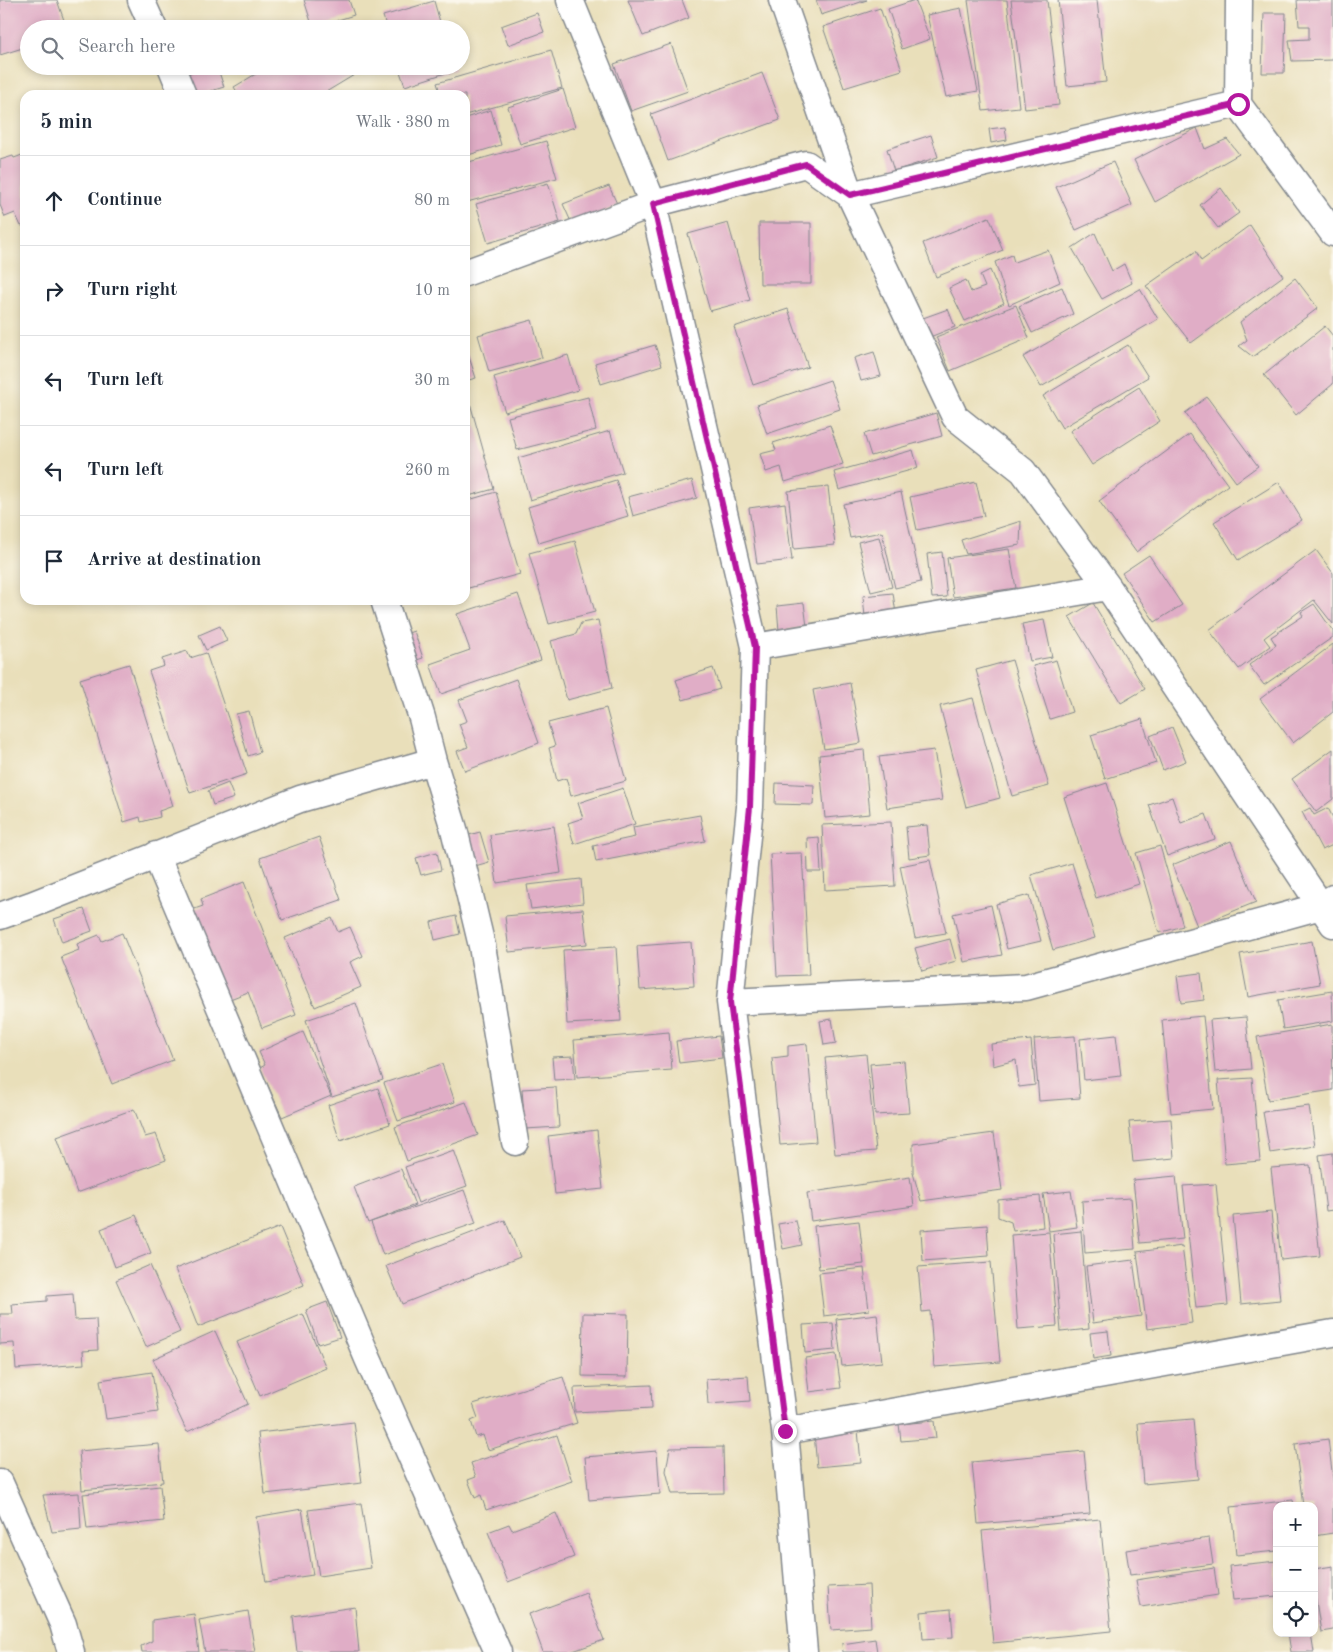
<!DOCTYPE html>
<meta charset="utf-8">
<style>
:root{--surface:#fff;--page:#f6f6f7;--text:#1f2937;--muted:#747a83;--line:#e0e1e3}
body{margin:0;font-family:"Old Standard TT",serif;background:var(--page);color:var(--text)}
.controls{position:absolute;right:15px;bottom:15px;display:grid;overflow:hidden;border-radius:10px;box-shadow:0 2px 8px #0003}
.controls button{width:45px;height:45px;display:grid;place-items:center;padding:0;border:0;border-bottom:1px solid var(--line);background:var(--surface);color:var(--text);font:25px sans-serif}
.stop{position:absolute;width:15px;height:15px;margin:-11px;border:4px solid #b5179e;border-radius:50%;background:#fff}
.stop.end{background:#b5179e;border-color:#fff;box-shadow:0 1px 5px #0008}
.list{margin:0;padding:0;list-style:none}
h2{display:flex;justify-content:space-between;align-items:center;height:65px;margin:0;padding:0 20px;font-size:21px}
h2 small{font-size:16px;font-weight:400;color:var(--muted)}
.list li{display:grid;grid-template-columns:32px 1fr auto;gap:15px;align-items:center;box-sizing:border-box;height:90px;padding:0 20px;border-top:1px solid var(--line)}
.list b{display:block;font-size:19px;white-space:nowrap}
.list em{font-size:16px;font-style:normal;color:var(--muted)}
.icon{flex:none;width:28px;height:28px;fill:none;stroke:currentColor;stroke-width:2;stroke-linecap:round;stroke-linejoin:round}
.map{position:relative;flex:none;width:1333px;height:1652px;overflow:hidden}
.search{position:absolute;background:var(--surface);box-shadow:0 2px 8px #0003;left:20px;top:20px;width:450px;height:55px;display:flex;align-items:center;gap:12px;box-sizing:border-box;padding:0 18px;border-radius:28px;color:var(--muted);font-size:19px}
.panel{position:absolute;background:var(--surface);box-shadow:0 2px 8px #0003;left:20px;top:90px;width:450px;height:515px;border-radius:15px}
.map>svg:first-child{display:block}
.building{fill:#e0adc6}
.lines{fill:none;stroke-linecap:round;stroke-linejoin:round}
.minor-casing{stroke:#82878c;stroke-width:29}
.minor{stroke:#fff;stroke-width:26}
.route{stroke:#b5179e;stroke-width:6}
</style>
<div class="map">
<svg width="1333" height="1652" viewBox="0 0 1333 1652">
<rect width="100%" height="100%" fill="#fbf7ec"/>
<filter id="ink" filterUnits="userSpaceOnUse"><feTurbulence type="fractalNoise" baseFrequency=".02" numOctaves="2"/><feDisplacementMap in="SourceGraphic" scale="10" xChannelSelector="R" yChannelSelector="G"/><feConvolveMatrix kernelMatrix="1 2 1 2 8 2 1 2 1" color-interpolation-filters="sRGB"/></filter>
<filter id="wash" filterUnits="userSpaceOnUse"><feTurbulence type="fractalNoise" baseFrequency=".0096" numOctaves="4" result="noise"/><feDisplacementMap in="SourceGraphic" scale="20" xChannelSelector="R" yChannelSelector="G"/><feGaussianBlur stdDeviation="1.12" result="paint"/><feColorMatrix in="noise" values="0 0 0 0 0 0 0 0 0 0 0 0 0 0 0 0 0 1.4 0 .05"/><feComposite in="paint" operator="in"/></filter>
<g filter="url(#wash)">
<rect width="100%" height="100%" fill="#e9dfba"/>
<g id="blocks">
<!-- building -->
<path class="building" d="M0 0H57L67 29H29V46L0 55Z
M304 0H349L354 15 313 28Z
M628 0H682L689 18 643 36Z
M816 0H867L821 15Z
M915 0 930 39 902 49 888 9Z
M968 0H1007L1019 107 983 111Z
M1011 0H1047L1059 105 1025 109Z
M1058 0H1097L1106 82 1067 86Z
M1297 0H1333V60L1292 61 1289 40 1309 39V26H1299Z
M434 1 442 29H387L383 16Z
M880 8 902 70 844 88 823 27Z
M961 8 978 91 946 97 927 15Z
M537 13 544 32 508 45 501 26Z
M1264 13H1286L1284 73H1262Z
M671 44 688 91 631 111 614 64Z
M551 50 562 88 465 115V95H441L437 83Z
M213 66H217L224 87 198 95H193L186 74Z
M269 66H369L321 95H239L234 87Z
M398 66H454L455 70 405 86Z
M762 73 780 120 668 161 651 114Z
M563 89 575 127 520 144 508 107Z
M491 110 501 145 465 156V118Z
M1005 127 1007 140 991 143 989 129Z
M1197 128 1205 149 1227 139 1239 154 1155 202 1134 160Z
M931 135 938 157 894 171 887 149Z
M546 141 557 178 467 202 465 195V163Z
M25 154V225L21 226 15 213 5 217 0 205V160L13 156 14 158Z
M1113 162 1132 205 1076 230 1056 187Z
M548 183 560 222 488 243 476 204Z
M609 186 618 206 572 224 563 204Z
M1221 188 1239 213 1218 228 1200 205Z
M989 217 1003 250 936 277 923 243Z
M728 223 750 300 710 311 688 234Z
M759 223H811V284H760Z
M1250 225 1283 276 1191 343 1146 286 1196 251 1201 261Z
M1095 233 1112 271 1124 264 1132 283 1102 299 1072 248Z
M1048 250 1060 282 1009 305 995 262 1012 255 1014 262Z
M990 270 1004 303 965 321 949 288 966 280 971 292 985 287 980 275Z
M1295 278 1318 308 1253 357 1239 346 1247 340 1240 322Z
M1062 287 1073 314 1032 333 1019 306Z
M1140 289 1158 319 1041 387 1023 357Z
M1016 305 1029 338 950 371 936 337Z
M788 309 808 367 753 385 734 327Z
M948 309 955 327 930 337 923 318Z
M532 320 542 358 489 372 478 335Z
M1325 326 1333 336V384L1296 415 1264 375Z
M465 345 476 378 465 381Z
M655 345 662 365 601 384 595 363Z
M1128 345 1148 377 1062 428 1043 396Z
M874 352 881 376 861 381 854 358Z
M568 355 578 390 505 412 494 377Z
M830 380 840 409 767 434 757 405Z
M1139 387 1160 421 1092 465 1070 431Z
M588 397 596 430 517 450 508 417Z
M1207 397 1258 466 1236 482 1185 413Z
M470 403 494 489 465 497V405Z
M936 413 942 436 871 456 864 434Z
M830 425 843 464 785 482 781 467 766 472 760 454 776 450 773 443Z
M610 431 623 472 530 500 518 458Z
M1190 434 1228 485 1136 552 1099 501Z
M913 450 918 468 839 490 834 472Z
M616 480 628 516 539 543 528 507Z
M692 480 697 498 633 516 628 497Z
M976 482 984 516 917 530 910 497Z
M1279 482 1302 520 1238 560 1214 522Z
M828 487 835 545 794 549 788 491Z
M496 492 520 574 465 589V501Z
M901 492 921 582 895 588 882 532 850 538 843 504Z
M785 503 792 560 757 564 749 508Z
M1021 521 1020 545 966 554 961 540Z
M879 537 892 587 871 592 858 542Z
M575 541 595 612 549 624 529 553Z
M1009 549 1016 588 953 597 947 558Z
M1316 550 1333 573V624L1314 600 1264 638 1270 646 1239 669 1209 630Z
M942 552 947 597 932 598 927 554Z
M1149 555 1182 605 1155 622 1122 573Z
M893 593 896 614 865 617 863 596Z
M518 594 541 660 441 694 430 664 470 650 457 614Z
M804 603 807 627 779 631 777 606Z
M1093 603 1145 689 1121 703 1069 617Z
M1314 604 1333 631V637L1264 685 1249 665 1276 645 1271 637 1303 616 1301 612Z
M598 620 612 688 567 700 551 641 576 634 581 623Z
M1044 620 1052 657 1030 661 1022 624Z
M220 626 227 641 206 650 199 635Z
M414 631 423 658 407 663 399 636Z
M1333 644V712L1293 743 1260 699Z
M187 651 190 658 206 653 247 774 190 793 149 671 164 666 162 659Z
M1012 660 1049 786 1012 796 976 670Z
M1056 660 1072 712 1050 719 1033 666Z
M129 664 173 806 159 811 160 817 141 822 140 817 124 822 80 679Z
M713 668 720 689 683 700 676 680Z
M516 679 539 743 465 771 457 751 468 747 459 724 467 721 459 700Z
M850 683 861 743 824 749 813 690Z
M973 698 1000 798 966 807 940 706Z
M606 708 626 781 571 796 566 778 557 781 549 748 555 746 548 723Z
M249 711 260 752 248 756 236 714Z
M1142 719 1156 763 1105 779 1091 735Z
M1172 727 1186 761 1163 770 1150 736Z
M1333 749V799L1316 812 1292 779Z
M864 750 870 814 825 818 819 755Z
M934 750 942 800 887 808 879 757Z
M228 783 234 798 213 805 208 791Z
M776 783 814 785 813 805 775 804Z
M1107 783 1139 884 1096 898 1064 797Z
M623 788 635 824 574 844 568 823 583 818 578 803Z
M1172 797 1181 823 1206 814 1215 839 1167 856 1149 805Z
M1310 808 1314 815 1328 808 1333 818V845L1322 850 1302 812Z
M700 815 705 841 596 862 593 846 635 837 633 827Z
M891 822 895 886 825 890 822 825Z
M927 825 930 855 909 858 906 827Z
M554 826 561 873 497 883 490 835Z
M480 832 489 862 468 868 458 838Z
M319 837 341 900 282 920 260 858Z
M819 837 821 872H808L807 838Z
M1231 841 1256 902 1197 926 1172 865Z
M1160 846 1183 926 1159 933 1136 853Z
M437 852 441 870 421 875 416 858Z
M802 853 809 975 777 976 770 854Z
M930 860 946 933 915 938 900 866Z
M1072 863 1095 938 1053 950 1031 875Z
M581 879 583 903 531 909 527 885Z
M244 882 296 1015 262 1028 248 992 225 1001 189 911 203 906 201 899Z
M1029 895 1041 941 1007 949 996 904Z
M991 905 1002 955 964 962 953 914Z
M84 909 92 931 62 942 54 919Z
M583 909 587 944 509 952 505 916Z
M456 916 460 934 435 940 431 922Z
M332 918 338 932 350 927 363 956 350 962 361 987 315 1007 285 938Z
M122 933 173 1060 112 1084 61 957 79 950 77 944 99 935 102 941Z
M950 939 956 961 922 971 915 948Z
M1312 941 1320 984 1248 997 1240 954Z
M691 942 694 986 640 990 637 946Z
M616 947 621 1021 567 1024 563 950Z
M1201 973 1204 1000 1181 1003 1177 976Z
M1332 991 1333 1021 1283 1029 1278 1000Z
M356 1003 383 1080 332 1097 306 1020Z
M1203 1016 1213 1109 1171 1113 1162 1020Z
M1246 1017 1251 1069 1215 1072 1210 1020Z
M832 1019 836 1043 824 1045 820 1021Z
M1332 1024 1333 1090 1268 1100 1257 1037Z
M303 1032 331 1096 282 1117 260 1068 265 1065 259 1052Z
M669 1032 672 1070 577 1077 574 1040Z
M1116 1035 1121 1076 1084 1080 1080 1039Z
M719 1036 722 1058 679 1063 676 1041Z
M1075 1036 1080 1098 1039 1101 1034 1039Z
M1031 1040 1035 1085 1019 1087 1016 1060 993 1066 991 1044Z
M807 1044 816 1142 780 1145 772 1058 788 1056V1046Z
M866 1054 876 1151 835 1154 825 1058Z
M573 1056 575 1079 554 1080 552 1057Z
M904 1061 909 1113 875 1115 870 1064Z
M442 1064 455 1102 398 1121 384 1083Z
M1252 1078 1260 1161 1225 1164 1218 1080Z
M556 1087 559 1127 525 1129 522 1089Z
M378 1088 390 1124 340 1141 328 1105Z
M466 1102 478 1135 407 1161 395 1127Z
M1309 1106 1315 1146 1270 1153 1263 1112Z
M134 1109 145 1137 156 1134 166 1160 77 1193 57 1137Z
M1171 1119 1174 1158 1133 1162 1129 1122Z
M597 1130 603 1189 555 1194 548 1136Z
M994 1133 1002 1190 921 1201 913 1173V1144Z
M454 1150 467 1186 418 1203 405 1167Z
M1333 1153V1210L1326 1211 1319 1155Z
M1310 1165 1320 1256 1281 1260 1271 1168Z
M401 1169 415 1205 368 1223 354 1187Z
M1176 1176 1183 1239 1140 1243 1133 1180Z
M910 1177 914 1206 811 1221 807 1193Z
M1216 1184 1228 1305 1196 1308 1183 1186Z
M464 1190 476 1223 383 1255 371 1222Z
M1071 1191 1077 1227 1049 1231 1043 1194Z
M1040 1196 1043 1227 1013 1231 1011 1222 998 1217V1200Z
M1131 1198 1135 1249 1085 1253 1082 1201Z
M1271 1212 1280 1300 1241 1304 1233 1216Z
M136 1215 151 1253 115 1267 101 1229Z
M505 1220 520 1257 402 1304 386 1266Z
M796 1221 802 1245 783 1249 778 1224Z
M859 1221 864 1264 819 1269 814 1226Z
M987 1225 989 1256 923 1261 921 1230Z
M280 1227 304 1285 198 1327 175 1269Z
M1081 1231 1089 1329 1061 1332 1053 1234Z
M1049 1232 1057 1326 1018 1329 1011 1235Z
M1182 1246 1192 1323 1147 1329 1137 1252Z
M1133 1260 1141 1316 1093 1323 1086 1266Z
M991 1262 1000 1362 934 1367 930 1311 922 1312 918 1267Z
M150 1265 180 1332 146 1347 116 1280Z
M864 1268 869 1310 824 1316 819 1273Z
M73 1294 75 1320 96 1319 98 1350 83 1351 84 1364 16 1369 14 1343 0 1344V1314H13L12 1304 47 1301V1296Z
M327 1302 340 1337 318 1344 306 1310Z
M583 1313 628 1314 627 1377 582 1376Z
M303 1314 326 1368 260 1396 237 1342Z
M877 1314 882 1362 842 1366 836 1319Z
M833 1323 835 1350 805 1353 803 1325Z
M215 1331 248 1404 187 1432 153 1359Z
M1108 1331 1111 1356 1093 1359 1090 1333Z
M836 1354 841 1388 809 1392 805 1358Z
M152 1372 158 1412 106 1419 100 1380Z
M748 1376 750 1401 708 1404 706 1379Z
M563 1377 577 1423 488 1450 483 1435 476 1437 471 1421 478 1418 473 1404Z
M651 1385 652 1408 575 1412 574 1388Z
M1193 1419 1198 1479 1143 1484 1138 1423Z
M934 1421 936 1438 901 1441 899 1424Z
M354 1422 362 1483 265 1494 258 1433Z
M858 1430 861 1463 817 1467 814 1433Z
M557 1435 572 1481 486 1510 481 1495 475 1498 468 1480 476 1477 471 1463Z
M1328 1439 1333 1479V1533L1314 1536V1506H1303L1295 1444Z
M159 1444 163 1482 82 1490 79 1451Z
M723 1447 724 1493 672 1494 666 1471 670 1448Z
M657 1451 660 1494 589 1500 585 1457Z
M1084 1451 1090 1514 978 1524 972 1462Z
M160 1486 164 1521 87 1529 83 1494Z
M79 1493 81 1529 52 1532 43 1495Z
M1293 1500 1294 1506H1277V1551L1236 1555 1231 1507Z
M361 1503 371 1568 319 1576 308 1510Z
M302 1509 313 1575 266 1582 256 1517Z
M556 1513 574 1557 508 1582 488 1532 509 1524 512 1530Z
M1100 1519 1111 1631 993 1643 982 1531Z
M1209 1538 1213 1564 1130 1575 1126 1550Z
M1277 1561V1596L1233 1600 1229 1566Z
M1333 1566V1630L1321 1632 1314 1589V1569Z
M1214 1568 1218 1595 1141 1607 1136 1580Z
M869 1585 871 1627 831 1630 828 1587Z
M586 1593 604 1640 570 1652H543L529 1614Z
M355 1607 359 1652H297L293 1616Z
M951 1609 953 1637 923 1639 921 1612Z
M248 1611 255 1652H205L199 1620Z
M194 1614 199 1652H142L141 1646 152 1641V1620Z
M1288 1633H1311L1314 1652H1291Z
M875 1639 877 1652H843L842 1644Z"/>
</g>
</g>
<g filter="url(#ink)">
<use href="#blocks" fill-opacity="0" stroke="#82878c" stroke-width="1"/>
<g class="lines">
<!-- minor casing -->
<g class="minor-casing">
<path id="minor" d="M141 0 154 29
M570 0 653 204 755 647 750 807 730 1002 785 1431 804 1652
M782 0 850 195 955 417 1023 471 1108 587 1333 924
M1239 0 1238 104 1333 233
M171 66 183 95
M465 273 653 204 806 164 850 195 1238 104
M384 600 422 718 433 761 454 829 482 946 515 1142
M755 647 1108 587
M156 855 368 1359 498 1652
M0 916 31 905 300 799 433 761
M730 1002 1026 987 1321 906 1333 898
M785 1431 1333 1333
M0 1483 63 1624 71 1652"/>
</g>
<!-- minor -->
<use href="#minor" class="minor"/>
</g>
</g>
<g class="lines" filter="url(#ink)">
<!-- route -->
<path class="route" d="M785 1431 730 1002 750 807 755 647 653 204 806 164 850 195 1238 104"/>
</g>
</svg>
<div class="controls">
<button>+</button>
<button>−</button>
<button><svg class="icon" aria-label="locate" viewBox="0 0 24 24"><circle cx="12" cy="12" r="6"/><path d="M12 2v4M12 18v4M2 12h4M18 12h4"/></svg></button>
</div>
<div class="stop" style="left:1238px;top:104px"></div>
<div class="stop end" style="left:785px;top:1431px"></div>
<div class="search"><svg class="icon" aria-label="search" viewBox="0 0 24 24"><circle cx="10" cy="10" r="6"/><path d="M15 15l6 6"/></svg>Search here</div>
<section class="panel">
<h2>5 min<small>Walk · 380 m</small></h2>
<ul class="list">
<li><svg class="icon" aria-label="ahead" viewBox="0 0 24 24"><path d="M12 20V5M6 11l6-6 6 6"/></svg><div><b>Continue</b></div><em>80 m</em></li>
<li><svg class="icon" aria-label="right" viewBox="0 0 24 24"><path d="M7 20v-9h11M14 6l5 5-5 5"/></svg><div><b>Turn right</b></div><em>10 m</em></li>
<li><svg class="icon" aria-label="left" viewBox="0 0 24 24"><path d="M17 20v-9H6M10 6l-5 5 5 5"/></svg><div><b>Turn left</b></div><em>30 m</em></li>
<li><svg class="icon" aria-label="left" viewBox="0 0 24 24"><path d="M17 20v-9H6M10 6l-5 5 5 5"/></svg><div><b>Turn left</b></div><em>260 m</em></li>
<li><svg class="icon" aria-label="arrive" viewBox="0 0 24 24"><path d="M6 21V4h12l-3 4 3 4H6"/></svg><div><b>Arrive at destination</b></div></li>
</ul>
</section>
</div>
